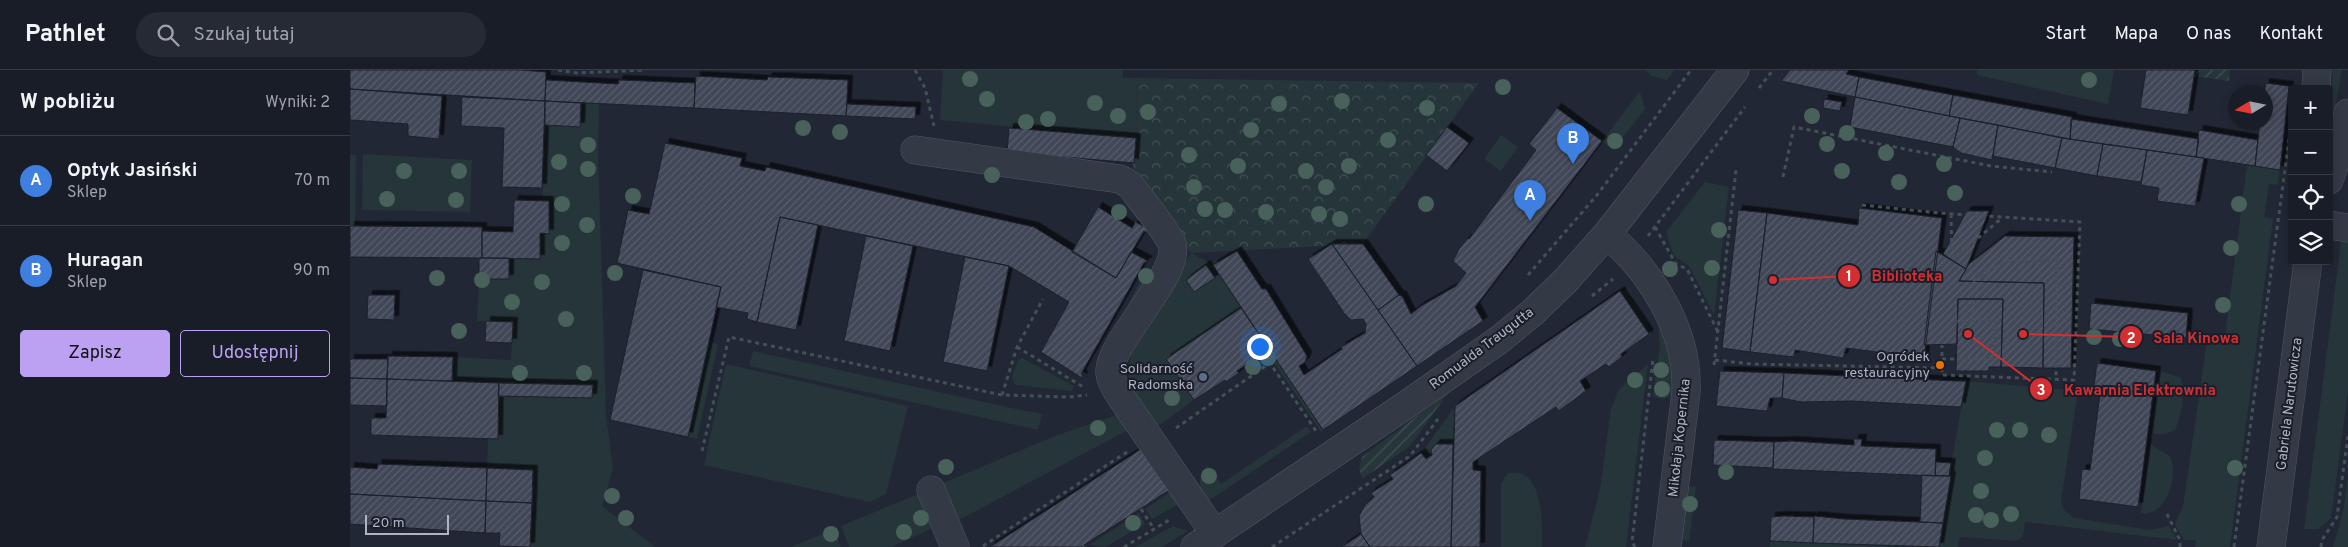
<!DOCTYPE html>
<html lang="pl">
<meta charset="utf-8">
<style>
:root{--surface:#191d28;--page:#262a34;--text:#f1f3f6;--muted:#9fa2a8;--line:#373b45;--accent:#bca0f2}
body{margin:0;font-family:Overpass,sans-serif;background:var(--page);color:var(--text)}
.controls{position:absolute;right:15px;top:15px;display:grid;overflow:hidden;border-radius:5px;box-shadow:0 2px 12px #0003}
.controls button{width:45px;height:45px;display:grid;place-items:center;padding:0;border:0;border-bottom:1px solid var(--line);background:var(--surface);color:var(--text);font:25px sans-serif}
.compass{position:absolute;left:1878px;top:15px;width:45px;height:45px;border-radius:50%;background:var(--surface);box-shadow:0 2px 12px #0003;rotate:260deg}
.scale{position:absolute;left:15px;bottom:12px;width:84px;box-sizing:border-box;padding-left:5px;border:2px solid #afb3c2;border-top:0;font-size:14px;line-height:18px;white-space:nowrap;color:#afb3c2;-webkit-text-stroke:4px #1a1e2a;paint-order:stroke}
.you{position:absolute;left:909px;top:276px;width:18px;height:18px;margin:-12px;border:4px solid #fff;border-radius:50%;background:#1a73e8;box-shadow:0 0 0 8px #1a73e833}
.badge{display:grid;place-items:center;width:32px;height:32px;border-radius:50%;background:var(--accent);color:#fff;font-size:16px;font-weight:700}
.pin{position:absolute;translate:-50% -41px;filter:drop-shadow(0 1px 2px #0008)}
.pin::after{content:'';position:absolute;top:26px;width:18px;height:15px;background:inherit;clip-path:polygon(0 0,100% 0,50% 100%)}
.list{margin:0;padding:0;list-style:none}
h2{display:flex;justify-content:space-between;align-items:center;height:65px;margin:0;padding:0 20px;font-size:21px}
h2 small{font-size:16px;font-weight:400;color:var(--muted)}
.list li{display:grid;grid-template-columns:32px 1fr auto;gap:15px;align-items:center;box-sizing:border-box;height:90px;padding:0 20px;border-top:1px solid var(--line)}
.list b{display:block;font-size:19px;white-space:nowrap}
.list p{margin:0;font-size:16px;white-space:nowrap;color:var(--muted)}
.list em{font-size:16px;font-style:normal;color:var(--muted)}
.actions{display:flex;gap:10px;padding:15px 20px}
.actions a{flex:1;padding:11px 0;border:1px solid var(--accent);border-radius:5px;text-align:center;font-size:18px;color:var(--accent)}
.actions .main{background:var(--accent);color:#111}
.icon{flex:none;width:28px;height:28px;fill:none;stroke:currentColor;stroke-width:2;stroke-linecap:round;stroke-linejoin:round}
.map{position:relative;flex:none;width:1998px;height:477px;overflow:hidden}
header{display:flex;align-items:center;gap:30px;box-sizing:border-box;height:70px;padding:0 25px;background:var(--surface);border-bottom:1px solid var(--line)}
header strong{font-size:24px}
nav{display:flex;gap:28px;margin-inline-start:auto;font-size:18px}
.search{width:350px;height:45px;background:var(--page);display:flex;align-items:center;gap:12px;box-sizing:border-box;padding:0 18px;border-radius:28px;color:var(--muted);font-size:19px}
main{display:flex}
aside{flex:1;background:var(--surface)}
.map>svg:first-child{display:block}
.grass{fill:#263539}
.forest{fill:url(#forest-crowns)}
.garden{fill:url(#garden-furrows)}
.building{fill:url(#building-hatch);stroke:#1c202c;filter:url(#shadow)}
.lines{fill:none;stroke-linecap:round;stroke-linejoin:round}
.minor-casing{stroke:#525663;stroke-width:29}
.path{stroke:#435055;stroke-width:3;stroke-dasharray:4 4;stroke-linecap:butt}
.minor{stroke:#343946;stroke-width:28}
.tree{fill:#48615a}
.food-dot{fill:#e8710a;stroke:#1a1e2a;stroke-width:2}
.service-dot{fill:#5c6f8a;stroke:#1a1e2a;stroke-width:2}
.labels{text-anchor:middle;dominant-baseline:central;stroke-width:4;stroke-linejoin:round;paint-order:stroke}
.street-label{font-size:14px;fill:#afb3c2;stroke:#1a1e2a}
.poi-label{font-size:14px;fill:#afb3c2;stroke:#1a1e2a;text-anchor:end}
.leader{fill:none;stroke:#d42f30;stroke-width:2}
.callout-dot{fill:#d42f30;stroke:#1a1e2a;stroke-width:2}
.mark-label{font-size:15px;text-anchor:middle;font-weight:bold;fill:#fff}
.callout-label{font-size:15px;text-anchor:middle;font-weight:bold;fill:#d42f30;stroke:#1a1e2a;stroke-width:4;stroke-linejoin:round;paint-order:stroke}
</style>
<header>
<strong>Pathlet</strong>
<div class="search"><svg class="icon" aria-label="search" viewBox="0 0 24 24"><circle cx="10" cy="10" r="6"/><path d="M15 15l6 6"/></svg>Szukaj tutaj</div>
<nav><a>Start</a><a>Mapa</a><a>O nas</a><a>Kontakt</a></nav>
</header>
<main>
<aside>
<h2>W pobliżu<small>Wyniki: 2</small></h2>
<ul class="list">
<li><span class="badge" style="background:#3f7fe0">A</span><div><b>Optyk Jasiński</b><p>Sklep</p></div><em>70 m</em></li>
<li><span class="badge" style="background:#3f7fe0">B</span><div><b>Huragan</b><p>Sklep</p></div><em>90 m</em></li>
</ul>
<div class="actions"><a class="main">Zapisz</a><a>Udostępnij</a></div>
</aside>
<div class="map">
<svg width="1998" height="477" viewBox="0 0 1998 477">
<defs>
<pattern id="forest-crowns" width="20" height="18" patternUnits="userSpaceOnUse" patternTransform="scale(1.25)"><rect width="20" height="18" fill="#263539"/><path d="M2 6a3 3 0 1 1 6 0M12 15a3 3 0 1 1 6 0" fill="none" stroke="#435054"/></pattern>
<pattern id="garden-furrows" width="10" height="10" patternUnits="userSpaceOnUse" patternTransform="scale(1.25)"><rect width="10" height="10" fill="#263539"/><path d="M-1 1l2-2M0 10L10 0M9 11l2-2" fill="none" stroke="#435054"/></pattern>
<pattern id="building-hatch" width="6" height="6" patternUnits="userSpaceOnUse" patternTransform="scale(1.25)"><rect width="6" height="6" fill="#404656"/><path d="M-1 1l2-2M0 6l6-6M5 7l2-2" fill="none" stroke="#595e6d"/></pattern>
<filter id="shadow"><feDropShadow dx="4.5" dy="-4.5" stdDeviation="0" flood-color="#0009"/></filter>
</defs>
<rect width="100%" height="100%" fill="#212735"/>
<!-- grass -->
<path class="grass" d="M593 0H773V8H787L786 68 590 50Z
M1296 0H1325L1317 10 1301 6Z
M1627 0H1764L1758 34 1627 5Z
M1983 0H1992L1985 39 1979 54Z
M1290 21 1295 39 1263 80 1252 71Z
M231 33H249L248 81 256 345 263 399 252 436 305 477H180L183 400 137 398 138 369 148 326 242 328 243 316 102 311 103 287 161 290 163 252 127 251 129 209H159V188L190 189V163H199V131H192L195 55 230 57Z
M1151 65 1168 77 1151 101 1134 89Z
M13 84 122 90 120 142 12 140Z
M0 85H6L5 156H0Z
M1897 95 1930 100 1928 115 1919 114 1914 147 1923 149 1880 477H1845L1846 470H1834L1825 454 1833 436 1857 271 1874 273Z
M1355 112 1379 117 1364 245 1339 196 1324 186 1316 162Z
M1995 167H1998V322L1981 448 1968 459H1954L1991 172Z
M841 183 863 195 891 238 817 289 844 330 804 359 778 319 781 278Z
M797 198 802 201 780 243 775 240Z
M1278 218 1300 258 1301 267 1271 223Z
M1308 259H1311L1321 289 1323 323 1315 329 1303 327 1310 276Z
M359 272 368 274 347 369 338 367Z
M919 279 973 360 971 362 921 288 898 303 894 296Z
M403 281 657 337 692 344 688 360 399 296Z
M672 288 724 316 722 321 665 315 662 307 668 290Z
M376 294 558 336 536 424 520 432 354 395Z
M1298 294 1276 477H1235L1250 419 1261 339 1269 319Z
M1811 301 1831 308C1835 322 1832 347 1825 360L1815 364H1803Z
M1616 311 1728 321 1711 431 1714 440 1724 448 1799 460 1819 456 1827 470 1675 452 1673 467 1665 471 1610 467 1608 477H1589L1600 407 1599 406Z
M1104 338 1103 374 1083 376 1081 380 1082 385 1076 389 1071 383Z
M769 344 780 359 607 451 591 414 705 366Z
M957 356 961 362 857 432C849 420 846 406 858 396L871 414Z
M1801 375 1820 386C1829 404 1817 448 1791 443Z
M1158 403C1195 396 1192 456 1192 477H1151V413Z
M1998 407V477H1983L1993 442Z
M1338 416 1346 417 1339 471 1332 470Z
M824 420 832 432 802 449 795 439Z
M573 422 587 456 542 477H499L491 456Z
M789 443 795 454 755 477 739 475Z
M823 456 838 461 812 477H785Z
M484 459 491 477H441Z
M1420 471 1556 477H1420Z"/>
<!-- forest -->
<path class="forest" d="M787 8 1129 13 1013 174 841 183 782 102 786 68Z"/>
<!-- garden -->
<path class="garden" d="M1845 0H1880L1879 11 1844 6Z
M1099 322 1060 376 1012 409 1009 398 1012 387Z"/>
<!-- building -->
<path class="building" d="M0 0H171L196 2 195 31 0 19Z
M1440 0H1499L1496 4 1509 7 1505 27 1431 11Z
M1796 0H1845L1838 45 1790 38Z
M346 6 417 10 418 7 498 10 496 46 344 38Z
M1509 7 1603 25 1599 46 1505 27Z
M196 10 268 14 269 10 345 13 344 38 195 31Z
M1915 13 1939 16 1930 100 1905 96 1910 52H1916Z
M0 19 92 26 89 69 58 66V54L0 50Z
M1603 25 1722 47 1720 69 1599 46Z
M112 27 195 31 192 118 152 117 154 58 111 56Z
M1505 27 1610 48 1603 77 1500 57Z
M1474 29 1492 32 1490 41 1473 38Z
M195 31 231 33 230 57 195 55Z
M497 34 566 37 565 49 496 46Z
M1207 38 1252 71 1125 237 1133 251 1067 296 1028 240 1049 225 1052 226 1061 244 1071 236 1106 216 1116 203 1103 191 1109 179 1118 168 1119 169 1186 80 1179 74Z
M1610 48 1648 55 1642 90 1611 83 1603 77Z
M1721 49 1849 69 1846 87 1720 69Z
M1648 55 1712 68 1705 98 1643 86Z
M1097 57 1119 73 1097 101 1076 85Z
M659 58 786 68 784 93 657 82Z
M1849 60 1908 70 1905 96 1846 87Z
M1712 68 1753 74 1747 106 1705 98Z
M315 73 392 88 390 96 415 101 416 97 684 157 766 208 781 182 798 191 794 193 731 304 733 305 732 308 691 282 719 232 659 196 430 147 407 252 397 249 398 243 366 237 371 217 267 193 278 140 299 144Z
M1753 74 1797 80 1791 112 1747 106Z
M1797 80 1854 88 1845 136 1807 131 1809 118 1791 115Z
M164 130 199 131V164L190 163V189L132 188V161L163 162Z
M748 137 782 158 785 153 784 151 798 159 796 163 794 161 766 208 722 182Z
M1509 138 1592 148 1574 288 1496 278 1493 288 1445 280 1444 287 1400 282 1417 143 1508 155Z
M1388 140 1417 143 1400 282 1372 278Z
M1617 141H1639L1616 199 1593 184Z
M430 147 468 155 446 260 407 252Z
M0 156 132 157V188L0 187Z
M516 166 563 176 540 281 494 271Z
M1655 166 1724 167 1721 298H1693L1694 213 1609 211 1619 194Z
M982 174 1067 296 973 360 863 195 887 181 912 219H916L957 286 955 292 949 296 954 305 992 279 991 277 1015 263 1016 254 1013 249 1001 250 994 243 958 189Z
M982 174H1013L1049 225 1028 240Z
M1586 181 1616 199 1609 211 1694 213 1693 298 1651 297 1653 229H1608L1607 274 1574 275Z
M615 187 659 196 637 301 593 292Z
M129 188H159V209H129Z
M856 195 865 208 844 222 836 210Z
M293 200 371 217 338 367 260 350Z
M1270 221 1299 264 1271 284 1272 287 1259 297 1256 294 1230 311 1236 321 1209 341 1206 337 1123 392V400L1131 401 1130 477H1101L1105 336Z
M18 225H45L44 250 17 249Z
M1608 229H1653L1651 297H1639V301H1606Z
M1741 233 1838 243 1836 268 1739 259Z
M891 238 919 279 887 301 889 303 876 312 875 310 844 330 816 289Z
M136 251 163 252 162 273 135 272Z
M38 286 103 287 102 311 37 309Z
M0 289H38L37 309 0 308Z
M1747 293 1806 301 1788 437 1729 429 1732 399 1740 400 1750 324 1743 323Z
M1370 301 1434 303 1432 328H1420L1417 341 1366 336Z
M1434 303 1606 311H1616L1611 337 1502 331 1451 332 1432 328Z
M0 308 37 309V336L0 335Z
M37 309 149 313 148 369 21 365V348H36Z
M149 313 243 315 242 328 148 326Z
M1504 369H1512L1511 376 1586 379 1585 406 1423 399 1424 372 1441 371 1504 375Z
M1364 370 1424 372 1423 398 1363 395Z
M1086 374H1103L1101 477H1020L1011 464 1009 446 1015 435 1024 427 1021 423 1043 409 1040 405 1071 383 1076 389 1082 385 1081 380Z
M794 377 821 419 731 477H640Z
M1586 392 1601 393 1599 406H1585Z
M28 394 137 398 136 431 0 424V397L27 399Z
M137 398 183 400 182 433 136 431Z
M1572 405 1601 406 1593 453 1570 452Z
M0 424 136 431 135 463 0 454Z
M136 431 182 433 180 477 149 476 150 463H135Z
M1433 446 1464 447 1463 473 1420 471 1421 447Z
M1464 446 1494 449 1593 453 1589 477 1463 473Z
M1011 464 1020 477H992Z"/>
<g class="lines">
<!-- minor casing -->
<g class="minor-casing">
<path id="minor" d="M1966 19 1967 0
M565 80 770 109 780 115C789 127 818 163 822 174 831 203 764 267 760 299 759 310 766 319 771 327L865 464
M1979 110 1990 80 1998 43
M1979 155 1998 158
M1257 164C1302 202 1339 262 1336 322L1317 477
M581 420 605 477
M845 477 1056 335 1149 270 1182 243 1216 210 1257 164 1385 0
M1921 477 1958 191"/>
</g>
<!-- path -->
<path class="path" d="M208 0 227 3 296 0
M565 0 575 18 584 56
M1409 18 1423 0
M1433 107 1444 57 1641 96 1702 102
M1512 135 1589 143 1730 152 1724 310 1592 305V275
M1601 144 1602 190 1652 148
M1305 157 1326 194 1337 199 1368 262
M1298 166 1395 37
M1178 205 1247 125 1341 0
M1623 211 1655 191H1707L1706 309
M1242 226 1263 209
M1623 251V229
M667 277 735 318
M1592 289H1644L1645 250 1607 251
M1365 290 1402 294 1591 298
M1364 295 1386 100
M652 325 667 277 693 229
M826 358 920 293 966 361
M352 381 379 267 652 325 719 327 737 325
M791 439 804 459
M1817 444 1830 470V477
M633 476 777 382
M733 476 734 477
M774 477 821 449
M922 477 1060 386 1088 349
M1285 477 1282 472 1303 289
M1884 477 1942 48
M1971 477 1972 470 1987 447 1998 366"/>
<!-- minor -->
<use href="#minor" class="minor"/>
</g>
<!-- trees -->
<g class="tree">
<circle cx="620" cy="9" r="8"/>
<circle cx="1739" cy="10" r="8"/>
<circle cx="1153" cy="17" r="8"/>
<circle cx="637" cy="29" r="8"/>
<circle cx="992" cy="31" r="8"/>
<circle cx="745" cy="33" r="8"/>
<circle cx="929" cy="34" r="8"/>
<circle cx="1077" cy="38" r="8"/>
<circle cx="798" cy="42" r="8"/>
<circle cx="768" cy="46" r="8"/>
<circle cx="1462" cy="46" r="8"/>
<circle cx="698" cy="49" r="8"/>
<circle cx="676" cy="52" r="8"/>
<circle cx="453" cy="58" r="8"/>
<circle cx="901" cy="60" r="8"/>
<circle cx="490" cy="62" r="8"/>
<circle cx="1497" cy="63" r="8"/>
<circle cx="1038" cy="70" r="8"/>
<circle cx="1265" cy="71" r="8"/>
<circle cx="1477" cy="74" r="8"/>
<circle cx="238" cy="75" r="8"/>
<circle cx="1536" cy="83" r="8"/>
<circle cx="839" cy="85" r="8"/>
<circle cx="209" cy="92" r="8"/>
<circle cx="1594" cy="94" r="8"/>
<circle cx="888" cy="96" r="8"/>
<circle cx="999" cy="96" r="8"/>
<circle cx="238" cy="99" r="8"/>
<circle cx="54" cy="101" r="8"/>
<circle cx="109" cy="101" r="8"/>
<circle cx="956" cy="101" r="8"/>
<circle cx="1492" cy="101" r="8"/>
<circle cx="642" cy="105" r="8"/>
<circle cx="1549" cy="112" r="8"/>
<circle cx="844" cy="117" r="8"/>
<circle cx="976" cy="117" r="8"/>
<circle cx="1605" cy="123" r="8"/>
<circle cx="283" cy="126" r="8"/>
<circle cx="37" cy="129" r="8"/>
<circle cx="106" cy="130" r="8"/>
<circle cx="212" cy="134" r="8"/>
<circle cx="1076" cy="134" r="8"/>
<circle cx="1889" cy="134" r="8"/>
<circle cx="855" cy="139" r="8"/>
<circle cx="875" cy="140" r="8"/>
<circle cx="769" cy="142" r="8"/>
<circle cx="916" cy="142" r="8"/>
<circle cx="969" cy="144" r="8"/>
<circle cx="990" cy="149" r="8"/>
<circle cx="237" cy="155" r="8"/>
<circle cx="1369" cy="160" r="8"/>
<circle cx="212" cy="173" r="8"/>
<circle cx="1881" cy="178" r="8"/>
<circle cx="1362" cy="198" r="8"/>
<circle cx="1320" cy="199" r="8"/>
<circle cx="265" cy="203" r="8"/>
<circle cx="796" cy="206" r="8"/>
<circle cx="87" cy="208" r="8"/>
<circle cx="132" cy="210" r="8"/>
<circle cx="192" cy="212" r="8"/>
<circle cx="162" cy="232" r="8"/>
<circle cx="1873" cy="235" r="8"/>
<circle cx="216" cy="249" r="8"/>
<circle cx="109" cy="261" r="8"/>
<circle cx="1744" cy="267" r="8"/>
<circle cx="1770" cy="269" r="8"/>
<circle cx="918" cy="288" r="8"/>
<circle cx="903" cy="297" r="8"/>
<circle cx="1311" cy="300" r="8"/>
<circle cx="170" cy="303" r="8"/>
<circle cx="234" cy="303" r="8"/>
<circle cx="1285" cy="310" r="8"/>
<circle cx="1312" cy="319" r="8"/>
<circle cx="822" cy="328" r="8"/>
<circle cx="748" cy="358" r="8"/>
<circle cx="1647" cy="360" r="8"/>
<circle cx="1670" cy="360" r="8"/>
<circle cx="1699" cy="365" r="8"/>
<circle cx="1635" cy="388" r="8"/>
<circle cx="596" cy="397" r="8"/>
<circle cx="1885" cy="398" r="8"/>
<circle cx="1376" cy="402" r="8"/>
<circle cx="859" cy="406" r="8"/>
<circle cx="1631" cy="421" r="8"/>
<circle cx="262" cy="426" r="8"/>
<circle cx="1340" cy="434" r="8"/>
<circle cx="1661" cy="444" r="8"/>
<circle cx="1626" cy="445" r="8"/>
<circle cx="276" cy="448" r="8"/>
<circle cx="571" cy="448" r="8"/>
<circle cx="1641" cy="450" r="8"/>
<circle cx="783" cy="453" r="8"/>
<circle cx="554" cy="462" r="8"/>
<circle cx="481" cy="464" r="8"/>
</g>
<!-- markers -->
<circle class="food-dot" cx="1590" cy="295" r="5"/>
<circle class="service-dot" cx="853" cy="307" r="5"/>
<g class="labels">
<!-- street labels -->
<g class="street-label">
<text transform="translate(1132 279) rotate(-37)">Romualda Traugutta</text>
<text transform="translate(1940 334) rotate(-83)">Gabriela Narutowicza</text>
<text transform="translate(1330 368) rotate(-84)">Mikołaja Kopernika</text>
</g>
<!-- poi labels -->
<g class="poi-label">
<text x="1580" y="287">Ogródek<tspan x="1580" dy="16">restauracyjny</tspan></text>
<text x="843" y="299">Solidarność<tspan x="843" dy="16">Radomska</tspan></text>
</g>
</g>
<!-- callouts -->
<path class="leader" d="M1423 210L1499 206M1673 264L1781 267M1618 264L1691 319"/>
<g class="callout-dot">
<circle cx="1423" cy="210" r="5"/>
<circle cx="1673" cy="264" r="5"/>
<circle cx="1618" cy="264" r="5"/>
<circle cx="1499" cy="206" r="12"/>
<circle cx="1781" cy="267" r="12"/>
<circle cx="1691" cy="319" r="12"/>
</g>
<g class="mark-label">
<text x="1499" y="211">1</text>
<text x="1781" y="273">2</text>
<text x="1691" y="325">3</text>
</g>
<g class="callout-label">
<text x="1557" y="211">Biblioteka</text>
<text x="1846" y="273">Sala Kinowa</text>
<text x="1790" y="325">Kawarnia Elektrownia</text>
</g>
</svg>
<div class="controls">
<button>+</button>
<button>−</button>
<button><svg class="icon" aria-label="locate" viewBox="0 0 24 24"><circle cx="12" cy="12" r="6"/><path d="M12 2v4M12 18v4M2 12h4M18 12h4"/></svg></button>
<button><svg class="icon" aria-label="layers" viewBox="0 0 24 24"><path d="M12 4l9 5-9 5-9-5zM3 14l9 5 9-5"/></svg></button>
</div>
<svg class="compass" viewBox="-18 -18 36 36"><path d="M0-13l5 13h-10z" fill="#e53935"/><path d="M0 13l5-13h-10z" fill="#9fa2a8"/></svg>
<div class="scale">20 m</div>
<div class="you"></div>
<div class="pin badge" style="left:1180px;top:151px;background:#3f7fe0">A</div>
<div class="pin badge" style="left:1223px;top:94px;background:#3f7fe0">B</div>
</div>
</main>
